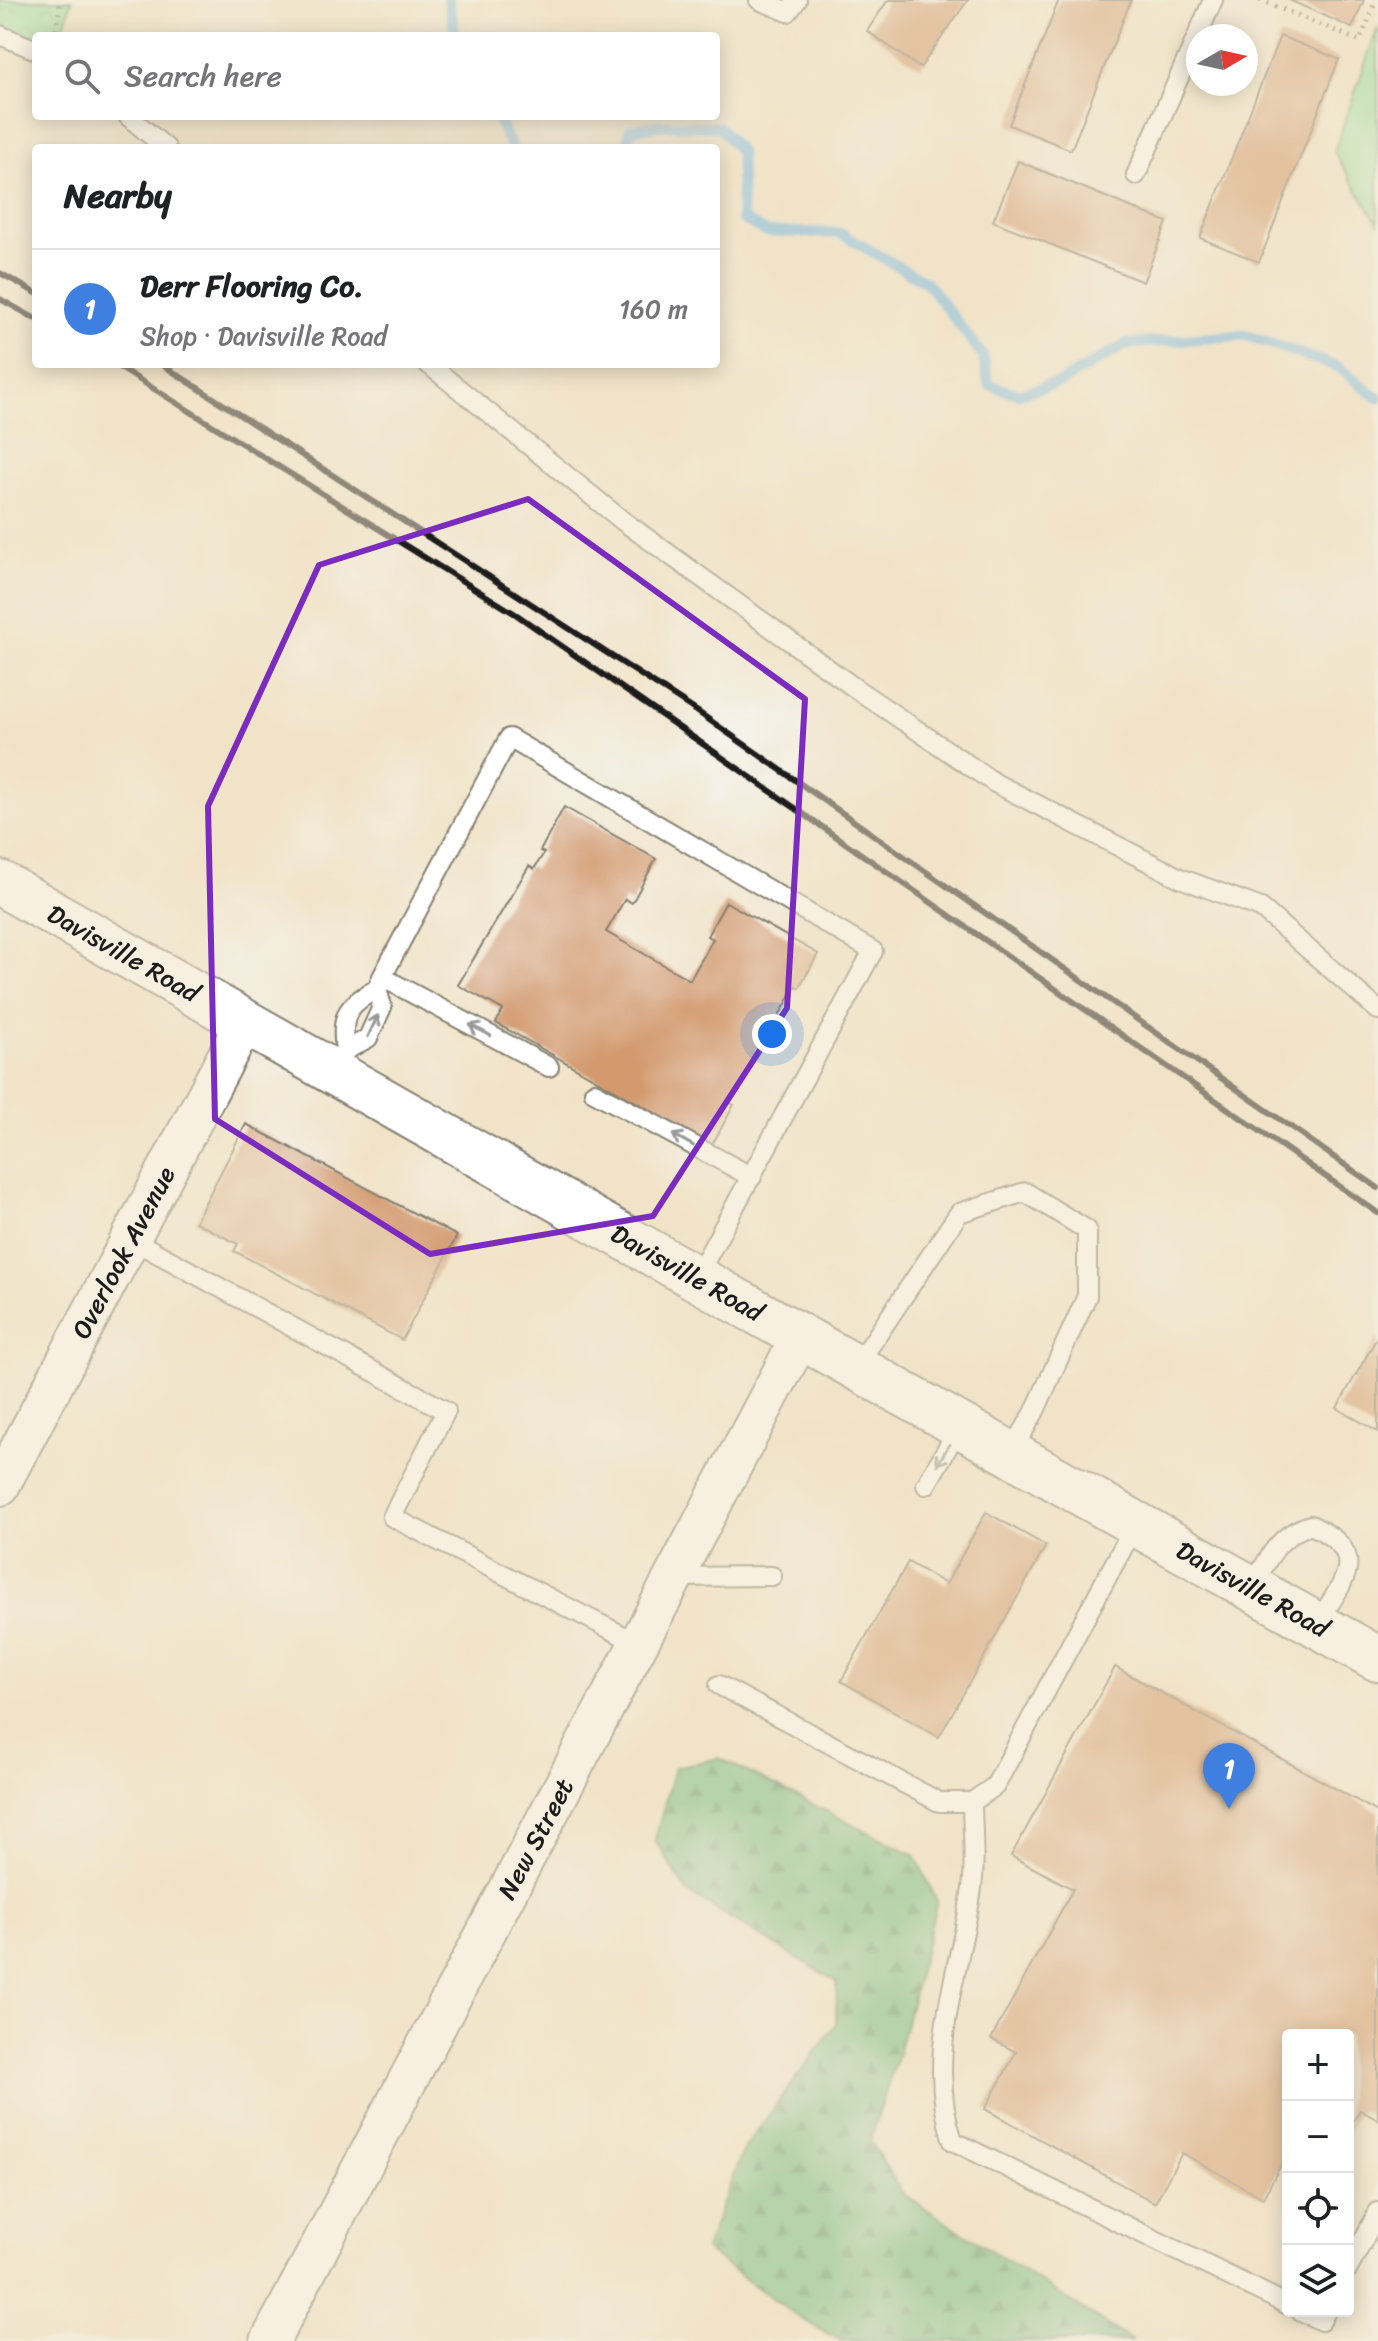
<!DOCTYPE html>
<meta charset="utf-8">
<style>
:root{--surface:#fff;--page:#f2f2f2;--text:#202124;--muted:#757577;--line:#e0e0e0;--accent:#d1495b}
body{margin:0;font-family:Sriracha,sans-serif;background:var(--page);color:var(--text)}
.controls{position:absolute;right:24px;bottom:24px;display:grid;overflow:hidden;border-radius:8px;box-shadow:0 4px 20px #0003}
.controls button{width:72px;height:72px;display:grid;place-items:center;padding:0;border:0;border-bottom:2px solid var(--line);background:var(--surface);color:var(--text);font:40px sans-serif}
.compass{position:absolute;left:1186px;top:24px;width:72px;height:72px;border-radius:50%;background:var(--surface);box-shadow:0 4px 20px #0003;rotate:81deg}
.you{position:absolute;left:772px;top:1034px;width:28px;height:28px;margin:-20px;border:6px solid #fff;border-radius:50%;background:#1a73e8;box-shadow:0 0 0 12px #1a73e833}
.badge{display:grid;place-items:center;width:52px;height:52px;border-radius:50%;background:var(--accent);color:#fff;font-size:26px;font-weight:700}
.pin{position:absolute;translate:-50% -66px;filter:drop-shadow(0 2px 4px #0008)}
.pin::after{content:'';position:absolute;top:42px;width:28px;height:24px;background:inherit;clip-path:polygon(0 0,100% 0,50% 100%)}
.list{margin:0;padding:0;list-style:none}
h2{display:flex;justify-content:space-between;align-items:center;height:104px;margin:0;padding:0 32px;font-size:34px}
h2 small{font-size:26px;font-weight:400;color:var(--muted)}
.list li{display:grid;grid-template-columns:52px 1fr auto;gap:24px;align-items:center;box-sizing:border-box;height:120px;padding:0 32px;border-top:2px solid var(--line)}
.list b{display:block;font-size:30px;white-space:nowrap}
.list p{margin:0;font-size:26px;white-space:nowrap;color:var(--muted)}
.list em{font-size:26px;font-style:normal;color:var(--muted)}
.icon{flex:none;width:44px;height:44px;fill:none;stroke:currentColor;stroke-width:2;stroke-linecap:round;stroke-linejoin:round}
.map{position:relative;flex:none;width:1378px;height:2341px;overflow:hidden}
.search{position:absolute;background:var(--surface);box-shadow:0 4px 20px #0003;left:32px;top:32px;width:688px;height:88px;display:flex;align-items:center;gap:20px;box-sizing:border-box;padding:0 28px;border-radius:8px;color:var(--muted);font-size:30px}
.panel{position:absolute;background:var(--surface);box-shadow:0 4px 20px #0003;left:32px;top:144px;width:688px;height:224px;border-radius:8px}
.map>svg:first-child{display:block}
.forest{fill:url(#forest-firs);stroke:#466d52;stroke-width:2}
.park{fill:url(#park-crowns);stroke:#547e5e;stroke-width:2}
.pitch{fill:#8cdfa1;stroke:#547e5e;stroke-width:2}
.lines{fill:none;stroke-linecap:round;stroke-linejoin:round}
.stream{stroke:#6fb7e7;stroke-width:11}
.building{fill:#d39a6e}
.service-casing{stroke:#868072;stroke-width:22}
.minor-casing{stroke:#868072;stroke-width:42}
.tertiary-casing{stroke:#868072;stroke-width:48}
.path{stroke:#868072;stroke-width:5;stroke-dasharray:2 6;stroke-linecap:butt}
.service{stroke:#fff;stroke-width:18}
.minor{stroke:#fff;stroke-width:38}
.tertiary{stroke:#fff;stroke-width:44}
.rail{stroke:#1c1c1c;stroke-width:6}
.oneway{stroke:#999}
.marked{fill:none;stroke:#7b2cbf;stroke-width:6;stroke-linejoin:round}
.labels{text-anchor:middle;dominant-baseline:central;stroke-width:6;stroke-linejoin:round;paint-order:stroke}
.street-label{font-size:26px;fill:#1c1c1c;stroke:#f6f6f2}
</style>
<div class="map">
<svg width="1378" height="2341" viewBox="0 0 1378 2341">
<defs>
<pattern id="forest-firs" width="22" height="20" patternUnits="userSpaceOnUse" patternTransform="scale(2)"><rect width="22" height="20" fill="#71be87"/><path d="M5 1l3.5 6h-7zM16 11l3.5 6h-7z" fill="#5c9a6e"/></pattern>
<pattern id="park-crowns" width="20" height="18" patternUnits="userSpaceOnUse" patternTransform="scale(2)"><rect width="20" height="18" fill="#8cdfa1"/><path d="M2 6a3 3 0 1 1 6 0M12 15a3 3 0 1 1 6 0" fill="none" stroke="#78bf8a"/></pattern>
</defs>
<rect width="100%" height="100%" fill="#f6f6f2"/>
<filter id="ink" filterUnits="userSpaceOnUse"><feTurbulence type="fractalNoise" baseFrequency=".0125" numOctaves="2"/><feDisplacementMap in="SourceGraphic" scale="16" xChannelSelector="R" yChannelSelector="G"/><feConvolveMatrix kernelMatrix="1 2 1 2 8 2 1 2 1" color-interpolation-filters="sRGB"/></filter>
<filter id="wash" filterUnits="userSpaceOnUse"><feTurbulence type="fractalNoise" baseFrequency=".006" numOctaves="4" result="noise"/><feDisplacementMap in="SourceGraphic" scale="32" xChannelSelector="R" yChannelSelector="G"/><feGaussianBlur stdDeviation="1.8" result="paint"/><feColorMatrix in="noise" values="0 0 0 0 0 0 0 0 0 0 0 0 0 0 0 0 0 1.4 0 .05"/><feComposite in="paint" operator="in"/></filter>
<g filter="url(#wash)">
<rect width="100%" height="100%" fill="#f1e3c8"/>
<!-- forest -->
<path class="forest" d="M719 1758 915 1855 937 1901 898 2054 870 2141 903 2194 1132 2341H842L801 2319 705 2250 743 2150 836 2024 837 1982 687 1892 655 1840 674 1767Z"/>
<!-- park -->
<path class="park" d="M0 0H72L61 36H36V39L0 37Z"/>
<!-- pitch -->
<path class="pitch" d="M1378 27V223L1334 152Z"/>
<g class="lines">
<!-- stream -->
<path class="stream" d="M448 0 456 36
M496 116 512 148
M627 148 630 130 660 125 719 127 740 152 742 219 766 232 840 233 927 283 983 356 989 385 1018 394 1061 382 1126 344 1245 335 1338 367 1378 398"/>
</g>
<g id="blocks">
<!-- building -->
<path class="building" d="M888 0H968L920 68 867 31Z
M1059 0H1131L1071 150 1009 125Z
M1289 0H1364L1352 28Z
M1280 36 1339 59 1259 262 1200 238Z
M1018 161 1167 222 1143 282 993 221Z
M564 807 656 859 632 903 625 899 606 932 690 980 713 939 707 936 726 902 818 954 799 988 796 986 730 1103 734 1105 712 1145 496 1023 503 1010 458 985 529 866 534 869 544 853 540 851Z
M246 1124 457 1236 402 1340 234 1251 238 1244 195 1222Z
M1378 1336V1432L1337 1408Z
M986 1512 1046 1546 939 1737 841 1681 908 1562 946 1584Z
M1115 1667 1378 1812V2120L1360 2110 1348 2131V2035H1288V2152L1263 2198 1182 2153 1155 2203 985 2109 1016 2052 991 2039 1073 1889 1011 1856Z"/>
</g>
</g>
<g filter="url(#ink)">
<use href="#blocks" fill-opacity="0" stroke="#868072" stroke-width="2"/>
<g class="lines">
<!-- service casing -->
<g class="service-casing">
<path id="service" d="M759 0 788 12 797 0
M0 35 36 50
M128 116 166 148
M1136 175 1213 0
M428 364 623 521 855 688 995 783 1180 878 1261 908 1378 1010
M382 977 549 1067
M345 1051C341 1017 345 1005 377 989
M333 1071 345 1051 368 1038 382 1007 377 989 382 977 509 738 873 951 696 1278
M594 1092 752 1177
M131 1239 446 1411 392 1517 639 1644
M856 1367 959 1213 1025 1192 1087 1230V1296L1034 1413 1010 1454
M926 1485 960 1426
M674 1577 772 1576
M1251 1589C1268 1560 1277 1534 1311 1525 1373 1555 1343 1580 1316 1626
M719 1685 939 1802H972L995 1786 1135 1525
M972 1802C972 1830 976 1861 972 1888 960 1973 924 2056 953 2141L1288 2305
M1348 2269 1378 2212
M1301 2311 1321 2321 1326 2311"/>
</g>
<!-- minor casing -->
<g class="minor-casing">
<g id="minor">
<path id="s1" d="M0 1486 246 1020"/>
<path id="s2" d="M270 2341 801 1336"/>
</g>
</g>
<!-- tertiary casing -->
<g class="tertiary-casing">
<g id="tertiary">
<path id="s3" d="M0 883 696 1278 1378 1659"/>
</g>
</g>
<!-- path -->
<path class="path" d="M1260 0 1360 41 1376 0
M56 30 61 0"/>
<!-- service -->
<use href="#service" class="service"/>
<!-- minor -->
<use href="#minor" class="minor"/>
<!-- tertiary -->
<use href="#tertiary" class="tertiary"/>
<!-- rail -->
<path class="rail" d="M0 273 36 293
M0 299 36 319
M114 364 517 615 1378 1213
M161 364 698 712 1378 1188"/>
</g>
<!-- one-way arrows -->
<defs><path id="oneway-shaft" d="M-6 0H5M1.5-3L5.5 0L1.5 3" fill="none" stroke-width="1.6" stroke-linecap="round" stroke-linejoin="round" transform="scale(2)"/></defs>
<g class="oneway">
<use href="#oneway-shaft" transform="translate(373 1026) rotate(-65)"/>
<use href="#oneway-shaft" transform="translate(480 1030) rotate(-152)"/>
<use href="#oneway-shaft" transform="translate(683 1140) rotate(-151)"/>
<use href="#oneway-shaft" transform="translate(943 1455) rotate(120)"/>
</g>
</g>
<!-- marked area -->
<path d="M0 0H1378V2341H0ZM528 499 805 699 787 1008 653 1216 430 1254 215 1119 208 806 319 565Z" fill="#f1e3c8" fill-opacity=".55" fill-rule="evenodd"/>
<path class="marked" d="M528 499 805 699 787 1008 653 1216 430 1254 215 1119 208 806 319 565Z"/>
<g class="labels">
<!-- street labels -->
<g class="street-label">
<text stroke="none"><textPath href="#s3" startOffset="142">Davisville Road</textPath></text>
<text stroke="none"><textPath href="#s1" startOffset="264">Overlook Avenue</textPath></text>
<text stroke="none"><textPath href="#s3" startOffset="790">Davisville Road</textPath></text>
<text stroke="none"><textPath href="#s3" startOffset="1438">Davisville Road</textPath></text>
<text stroke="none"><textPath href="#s2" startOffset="568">New Street</textPath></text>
</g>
</g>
</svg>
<div class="controls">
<button>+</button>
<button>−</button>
<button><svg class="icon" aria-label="locate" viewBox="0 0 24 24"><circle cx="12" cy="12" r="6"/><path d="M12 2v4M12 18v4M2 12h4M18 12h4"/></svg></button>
<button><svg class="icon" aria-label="layers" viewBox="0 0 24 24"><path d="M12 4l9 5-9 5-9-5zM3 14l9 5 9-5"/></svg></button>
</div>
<svg class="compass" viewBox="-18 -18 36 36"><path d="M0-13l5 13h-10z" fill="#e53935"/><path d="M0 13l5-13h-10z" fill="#757577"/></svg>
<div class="you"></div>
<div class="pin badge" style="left:1229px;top:1809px;background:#3f7fe0">1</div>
<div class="search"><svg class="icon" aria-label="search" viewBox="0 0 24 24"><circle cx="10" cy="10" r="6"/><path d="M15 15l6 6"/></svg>Search here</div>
<section class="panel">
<h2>Nearby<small></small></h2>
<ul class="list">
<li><span class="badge" style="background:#3f7fe0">1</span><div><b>Derr Flooring Co.</b><p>Shop · Davisville Road</p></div><em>160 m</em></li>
</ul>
</section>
</div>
